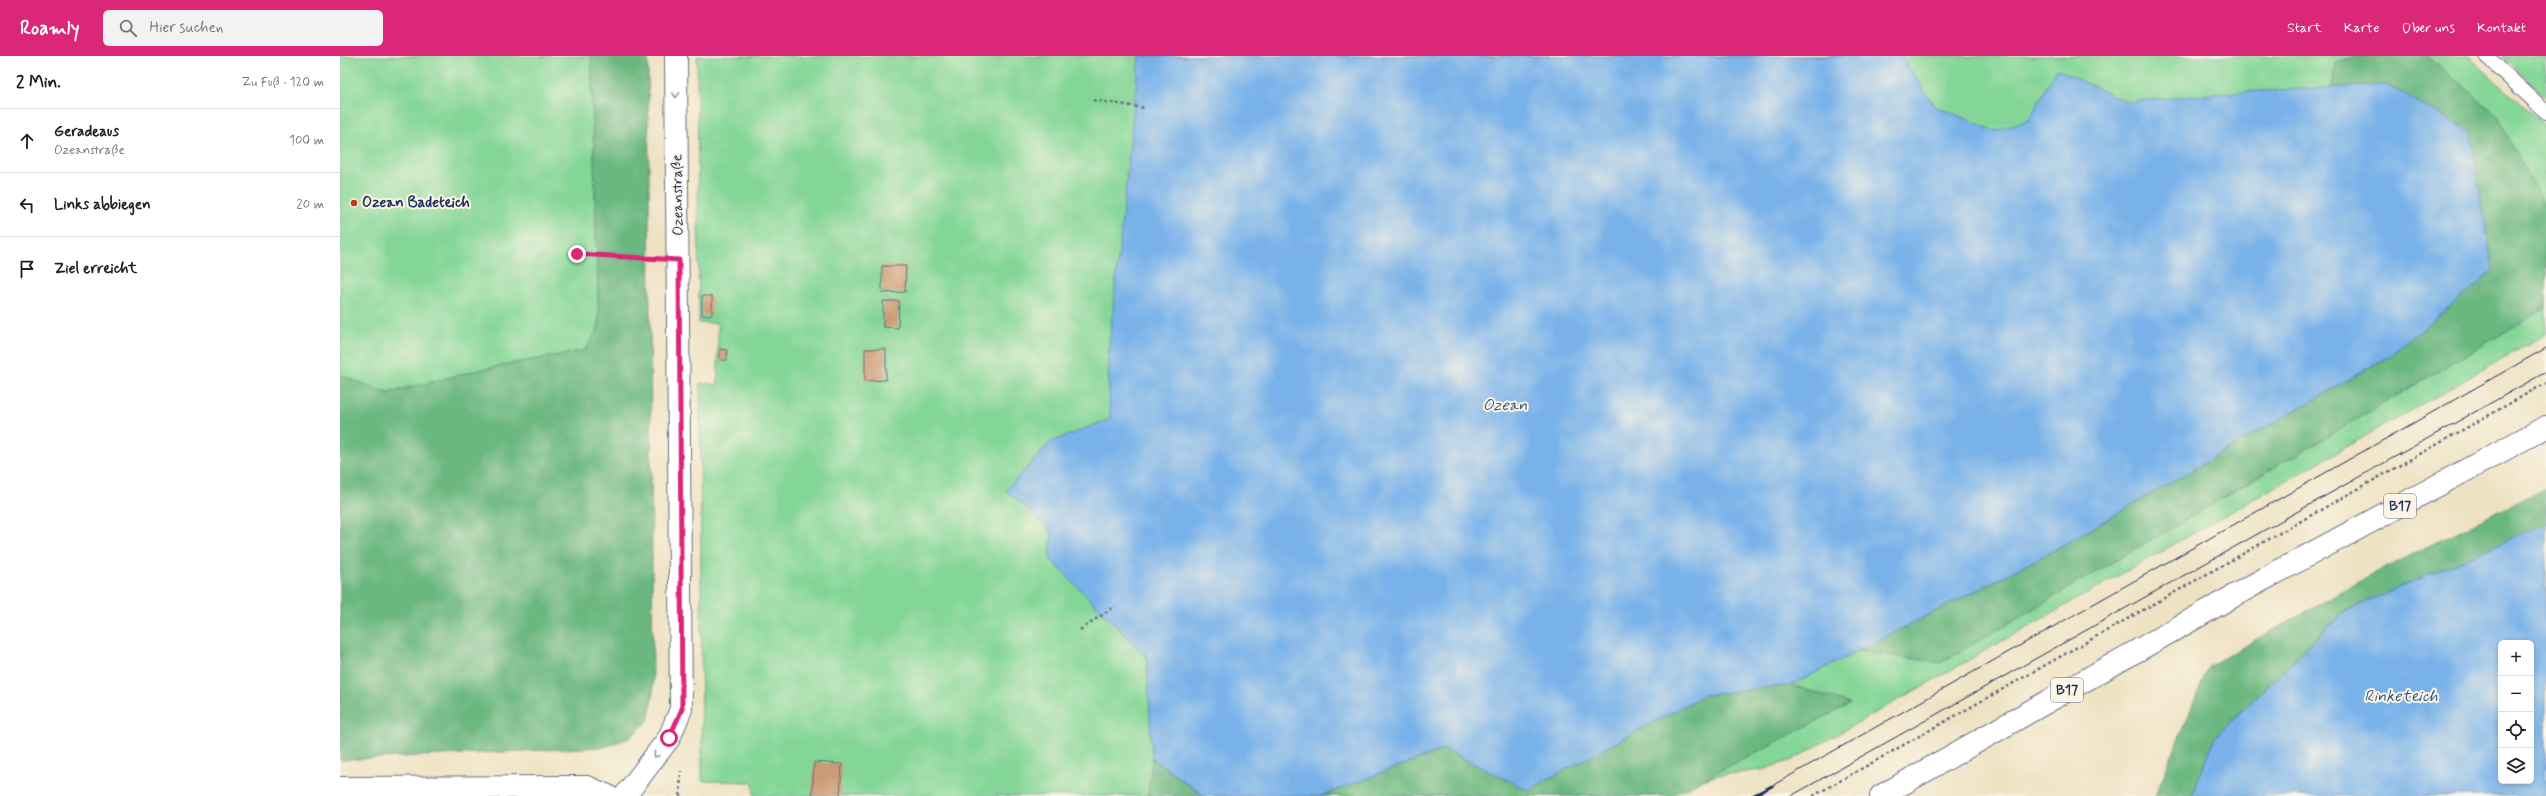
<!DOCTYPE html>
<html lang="de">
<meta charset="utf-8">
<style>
:root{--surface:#fff;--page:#f2f2f2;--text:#202124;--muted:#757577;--line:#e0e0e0;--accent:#db2777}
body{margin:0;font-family:Mynerve,sans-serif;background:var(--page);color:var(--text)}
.controls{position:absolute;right:12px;bottom:12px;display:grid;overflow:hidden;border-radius:6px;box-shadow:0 2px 6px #0003}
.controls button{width:36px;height:36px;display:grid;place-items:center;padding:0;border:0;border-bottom:1px solid var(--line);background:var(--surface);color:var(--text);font:20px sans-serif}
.stop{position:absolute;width:12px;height:12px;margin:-9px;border:3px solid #db2777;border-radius:50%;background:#fff}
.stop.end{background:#db2777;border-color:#fff;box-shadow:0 1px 4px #0008}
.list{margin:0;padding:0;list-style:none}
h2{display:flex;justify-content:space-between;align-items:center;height:52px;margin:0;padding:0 16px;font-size:17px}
h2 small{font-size:13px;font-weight:400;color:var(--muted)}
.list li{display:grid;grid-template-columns:26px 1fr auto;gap:12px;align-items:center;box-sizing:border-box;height:64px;padding:0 16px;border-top:1px solid var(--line)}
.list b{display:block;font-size:15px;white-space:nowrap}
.list p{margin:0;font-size:13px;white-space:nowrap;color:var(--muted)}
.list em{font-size:13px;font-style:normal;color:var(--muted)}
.icon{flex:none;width:22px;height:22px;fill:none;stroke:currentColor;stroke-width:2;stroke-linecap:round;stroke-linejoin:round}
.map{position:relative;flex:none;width:2206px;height:740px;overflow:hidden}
header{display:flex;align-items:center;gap:24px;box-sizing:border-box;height:56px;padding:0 20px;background:var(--accent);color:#fff}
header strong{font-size:19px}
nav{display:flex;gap:22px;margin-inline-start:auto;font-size:14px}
.search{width:280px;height:36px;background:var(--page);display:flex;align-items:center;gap:10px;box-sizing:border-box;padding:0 14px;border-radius:6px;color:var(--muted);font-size:15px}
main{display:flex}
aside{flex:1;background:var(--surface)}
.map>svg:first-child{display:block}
.green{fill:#84d697;stroke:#50827a}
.forest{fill:#6bb780;stroke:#43736f}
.water{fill:#79b2e9;stroke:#4a70a4;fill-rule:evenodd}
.building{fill:#cc9b74}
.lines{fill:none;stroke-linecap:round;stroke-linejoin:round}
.service-casing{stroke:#656e81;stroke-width:16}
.minor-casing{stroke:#656e81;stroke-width:24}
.primary-casing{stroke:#656e81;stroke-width:24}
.path{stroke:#656e81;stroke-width:2.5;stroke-dasharray:3 3;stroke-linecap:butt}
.service{stroke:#fff;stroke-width:14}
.minor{stroke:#fff;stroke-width:22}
.primary{stroke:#fff;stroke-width:22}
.tram{stroke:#1b2f5e;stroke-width:1}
.rail{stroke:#1b2f5e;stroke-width:3}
.oneway{stroke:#8d97ae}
.route{stroke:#db2777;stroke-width:5}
.poi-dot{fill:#c8321e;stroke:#fcf5e5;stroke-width:1.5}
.labels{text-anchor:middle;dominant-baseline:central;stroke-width:4;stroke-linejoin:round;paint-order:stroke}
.shield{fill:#fcf5e5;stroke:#5e6a86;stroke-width:1}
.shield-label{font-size:14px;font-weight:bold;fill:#1b2f5e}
.street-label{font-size:15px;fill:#1b2f5e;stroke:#fcf5e5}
.poi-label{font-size:15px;font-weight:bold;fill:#1b2f5e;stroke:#fcf5e5;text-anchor:start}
.water-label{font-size:16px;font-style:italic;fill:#375688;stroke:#fcf5e5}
</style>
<header>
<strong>Roamly</strong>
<div class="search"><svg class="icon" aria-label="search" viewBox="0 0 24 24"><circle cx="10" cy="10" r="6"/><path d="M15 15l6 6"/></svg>Hier suchen</div>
<nav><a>Start</a><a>Karte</a><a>Über uns</a><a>Kontakt</a></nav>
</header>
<main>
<aside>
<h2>2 Min.<small>Zu Fuß · 120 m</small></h2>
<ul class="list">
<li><svg class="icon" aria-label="ahead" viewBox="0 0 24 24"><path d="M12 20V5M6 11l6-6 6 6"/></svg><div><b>Geradeaus</b><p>Ozeanstraße</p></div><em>100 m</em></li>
<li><svg class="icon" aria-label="left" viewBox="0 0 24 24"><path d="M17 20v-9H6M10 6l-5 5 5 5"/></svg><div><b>Links abbiegen</b></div><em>20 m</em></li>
<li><svg class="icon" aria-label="arrive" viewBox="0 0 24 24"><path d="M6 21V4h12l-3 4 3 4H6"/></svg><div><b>Ziel erreicht</b></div></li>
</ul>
</aside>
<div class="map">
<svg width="2206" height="740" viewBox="0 0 2206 740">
<rect width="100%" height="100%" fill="#fcf5e5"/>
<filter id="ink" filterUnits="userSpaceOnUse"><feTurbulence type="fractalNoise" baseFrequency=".025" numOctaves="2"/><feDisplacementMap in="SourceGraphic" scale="8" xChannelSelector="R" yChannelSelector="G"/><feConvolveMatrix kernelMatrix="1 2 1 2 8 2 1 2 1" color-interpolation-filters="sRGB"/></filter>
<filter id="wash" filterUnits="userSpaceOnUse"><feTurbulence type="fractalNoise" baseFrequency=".012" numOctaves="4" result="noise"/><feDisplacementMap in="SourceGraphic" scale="16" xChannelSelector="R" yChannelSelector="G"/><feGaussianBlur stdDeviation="0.9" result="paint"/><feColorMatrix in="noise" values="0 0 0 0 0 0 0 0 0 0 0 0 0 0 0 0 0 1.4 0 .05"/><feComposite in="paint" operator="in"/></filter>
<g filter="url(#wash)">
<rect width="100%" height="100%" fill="#eee2c3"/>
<!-- green -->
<path class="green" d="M0 0H251L259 272 245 294 138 314 47 337 0 319Z
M357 0H2128L2206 71V278L1452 704 1422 714 1379 719 1356 726 1331 740H414L413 726 362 725 360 327 378 329V267H359Z
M2162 0H2206V41Z"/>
<!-- forest -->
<path class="forest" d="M251 0H308L313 637 308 665 291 681 265 691 0 704V319L48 337 138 314 245 294 259 271Z
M2022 0H2087L2156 58 2206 153V252L1601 607 1518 595 1709 497 2049 300 2047 29 1992 32 1996 6Z
M2206 432V467L2004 556 1875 681 1852 740H1815L1869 610 2046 511Z
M1452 629 1510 648 1331 740H981L1104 693 1188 734 1364 639Z
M812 702 863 740H808Z"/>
<!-- water -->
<path class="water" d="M799 0H1561L1595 50 1655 75 1689 64 1716 13 1787 46 1897 36 2047 29 2130 75 2153 215 2049 300 1709 497 1452 629 1364 639 1188 734 1104 693 981 740H864L812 702 807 601 710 503 712 475 666 434 711 386 770 363 768 302Z
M2206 467V740H1852L1875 681 2004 556ZM2161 587H2191V725H2161Z"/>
<g id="blocks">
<!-- building -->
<path class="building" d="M542 210H566L565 236 542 237Z
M362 240H372V259H362Z
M543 245H559L558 272 543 271Z
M380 293 387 294V304H380Z
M525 293H546V324L525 325Z
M474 706 502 708 500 740 472 739Z"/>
</g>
</g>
<g filter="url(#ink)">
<use href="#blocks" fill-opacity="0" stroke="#656e81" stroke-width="1"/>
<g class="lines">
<!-- service casing -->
<g class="service-casing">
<path id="service" d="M2146 0 2206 56"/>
</g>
<!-- minor casing -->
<g class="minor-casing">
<path id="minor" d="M0 732 247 731 268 740
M285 740 329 682 341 653 336 0"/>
</g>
<!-- primary casing -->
<g class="primary-casing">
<path id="primary" d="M1541 740 1913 529 2206 371"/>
</g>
<!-- path -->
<path class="path" d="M753 44 805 52
M237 198 311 202
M740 574 775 550
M340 740 341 715
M1473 740 2206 327"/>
<!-- service -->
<use href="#service" class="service"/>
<!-- minor -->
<use href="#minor" class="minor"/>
<!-- primary -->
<use href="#primary" class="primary"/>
<!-- tram -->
<path class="tram" d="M1414 740 2206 292
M1451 740 2206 316"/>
<!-- rail -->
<path class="rail" d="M1412 740 1432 730"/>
</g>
<!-- one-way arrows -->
<defs><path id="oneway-chevron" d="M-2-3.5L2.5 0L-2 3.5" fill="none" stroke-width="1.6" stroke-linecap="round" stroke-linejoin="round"/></defs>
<g class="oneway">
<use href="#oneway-chevron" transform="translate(336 39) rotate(89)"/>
<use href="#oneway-chevron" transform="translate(316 699) rotate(127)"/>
</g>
</g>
<g class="lines" filter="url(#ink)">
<!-- route -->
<path class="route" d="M237 198 339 204 342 653 329 682"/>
</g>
<!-- markers -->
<circle class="poi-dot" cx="14" cy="147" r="4"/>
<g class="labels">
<!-- shield labels -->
<g class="shield">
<rect x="2044" y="438" width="32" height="24" rx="3"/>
<rect x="1711" y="622" width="32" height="24" rx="3"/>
</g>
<g class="shield-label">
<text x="2060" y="450">B17</text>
<text x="1727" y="634">B17</text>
</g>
<!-- street labels -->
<g class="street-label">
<text transform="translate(338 139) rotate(-91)">Ozeanstraße</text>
</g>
<!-- poi labels -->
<g class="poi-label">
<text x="22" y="147">Ozean Badeteich</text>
</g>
<!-- water labels -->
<g class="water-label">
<text x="1165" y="349">Ozean</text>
<text x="2061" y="640">Rinketeich</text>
</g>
</g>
</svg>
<div class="controls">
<button>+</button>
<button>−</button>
<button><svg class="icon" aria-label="locate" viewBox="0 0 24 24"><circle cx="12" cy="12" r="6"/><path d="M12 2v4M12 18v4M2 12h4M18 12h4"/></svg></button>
<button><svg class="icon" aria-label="layers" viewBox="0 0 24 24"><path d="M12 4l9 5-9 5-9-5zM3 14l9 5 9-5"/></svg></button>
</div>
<div class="stop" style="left:329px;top:682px"></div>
<div class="stop end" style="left:237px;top:198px"></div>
</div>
</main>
